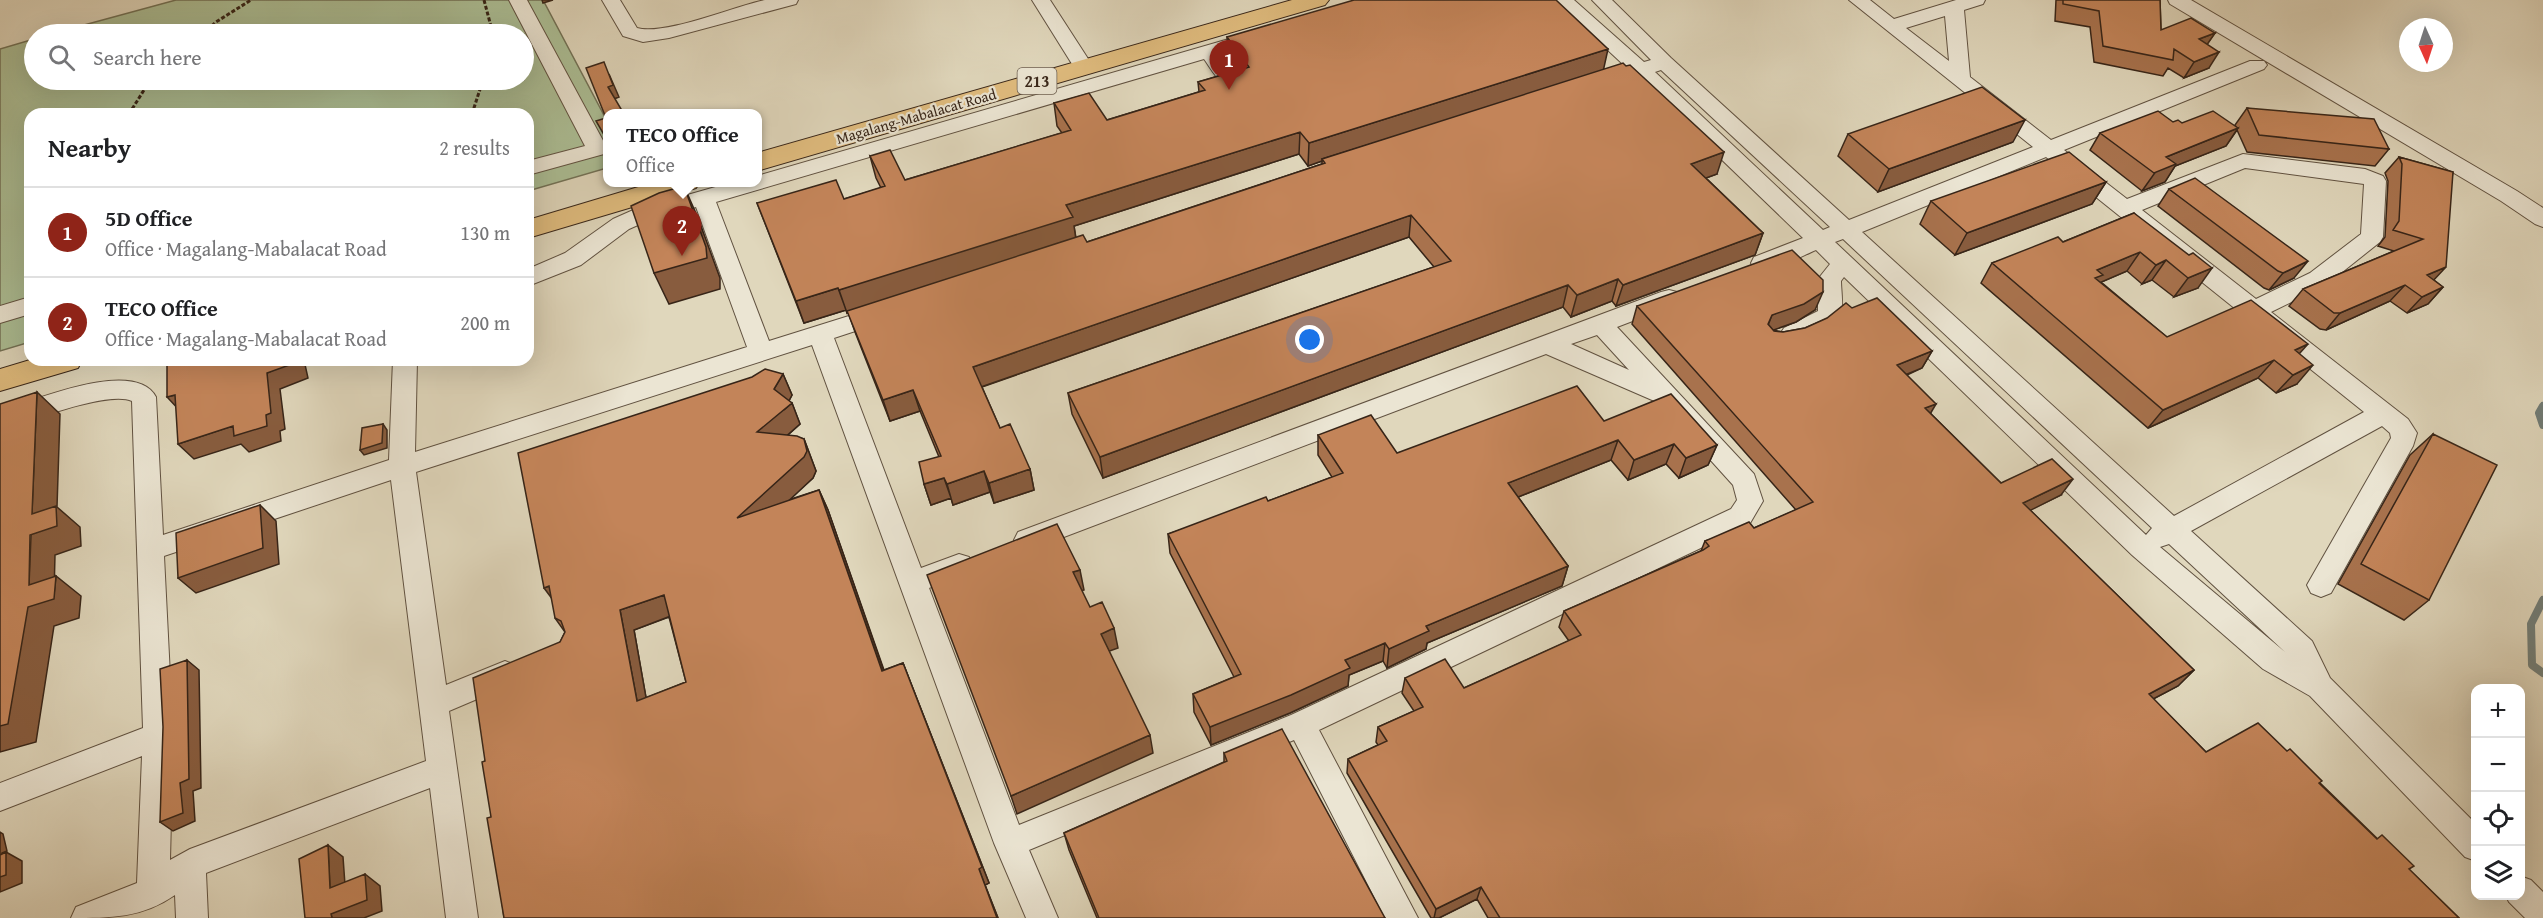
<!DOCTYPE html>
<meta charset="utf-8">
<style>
:root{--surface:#fff;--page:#f6f6f6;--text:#202124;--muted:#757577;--line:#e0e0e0;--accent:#8f2418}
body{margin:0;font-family:"Gentium Book Plus",serif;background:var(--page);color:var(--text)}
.controls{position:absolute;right:18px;bottom:18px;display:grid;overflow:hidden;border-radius:12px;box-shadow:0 6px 24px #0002}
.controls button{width:54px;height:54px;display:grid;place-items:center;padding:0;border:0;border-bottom:2px solid var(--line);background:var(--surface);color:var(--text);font:30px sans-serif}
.compass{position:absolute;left:2399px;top:18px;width:54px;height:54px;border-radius:50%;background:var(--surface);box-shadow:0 6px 24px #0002;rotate:177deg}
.you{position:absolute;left:1310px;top:340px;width:21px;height:21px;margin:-15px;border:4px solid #fff;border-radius:50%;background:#1a73e8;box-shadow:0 0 0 9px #1a73e833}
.badge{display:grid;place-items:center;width:39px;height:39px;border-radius:50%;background:var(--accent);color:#fff;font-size:20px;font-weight:700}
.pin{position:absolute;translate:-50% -50px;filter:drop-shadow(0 2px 3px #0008)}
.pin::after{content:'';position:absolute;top:32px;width:21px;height:18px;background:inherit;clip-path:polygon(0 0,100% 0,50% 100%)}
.popup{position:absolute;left:603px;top:109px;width:159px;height:78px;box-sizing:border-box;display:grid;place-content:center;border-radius:12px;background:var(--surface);filter:drop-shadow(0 2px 4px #0005);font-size:20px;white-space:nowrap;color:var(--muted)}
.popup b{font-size:22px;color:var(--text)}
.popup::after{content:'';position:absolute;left:50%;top:100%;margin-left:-12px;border:12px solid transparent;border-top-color:var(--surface)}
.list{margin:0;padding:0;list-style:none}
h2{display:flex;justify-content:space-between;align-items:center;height:78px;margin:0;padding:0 24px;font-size:26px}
h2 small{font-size:20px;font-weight:400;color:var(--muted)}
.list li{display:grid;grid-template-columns:39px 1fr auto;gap:18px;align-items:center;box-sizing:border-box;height:90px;padding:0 24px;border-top:2px solid var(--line)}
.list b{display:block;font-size:22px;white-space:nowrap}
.list p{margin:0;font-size:20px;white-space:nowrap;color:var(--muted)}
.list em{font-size:20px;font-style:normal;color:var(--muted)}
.icon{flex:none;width:33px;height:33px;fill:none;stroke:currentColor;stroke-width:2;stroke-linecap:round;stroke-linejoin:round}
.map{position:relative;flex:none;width:2543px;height:918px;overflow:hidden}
.search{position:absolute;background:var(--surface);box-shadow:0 6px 24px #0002;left:24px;top:24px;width:510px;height:66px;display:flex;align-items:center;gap:15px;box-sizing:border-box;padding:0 21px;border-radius:33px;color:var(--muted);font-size:22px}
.panel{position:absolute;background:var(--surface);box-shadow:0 6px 24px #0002;left:24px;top:108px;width:510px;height:258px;border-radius:18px}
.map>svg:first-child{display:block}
.green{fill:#acbf96;stroke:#727257;stroke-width:1.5}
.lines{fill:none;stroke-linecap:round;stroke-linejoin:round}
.stream{stroke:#707d78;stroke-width:8}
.minor-casing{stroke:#615241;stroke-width:2}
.major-casing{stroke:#372518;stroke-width:2}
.path{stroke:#372518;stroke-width:3;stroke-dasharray:4 2;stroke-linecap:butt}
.minor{fill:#ebe5d3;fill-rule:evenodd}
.major{fill:#e0bc7e;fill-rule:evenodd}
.wall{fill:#a8724d;stroke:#372518;stroke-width:1.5;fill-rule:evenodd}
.shaded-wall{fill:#885c3e;stroke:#372518;stroke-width:1.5}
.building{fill:#c38459;stroke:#372518;stroke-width:1.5;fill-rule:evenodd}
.labels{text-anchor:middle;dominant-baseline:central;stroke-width:4.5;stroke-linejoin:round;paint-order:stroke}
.far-street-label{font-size:15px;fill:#372518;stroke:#ebe5d3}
.shield{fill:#ebe5d3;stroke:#6d5f50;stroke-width:1.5}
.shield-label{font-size:16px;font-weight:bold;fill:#372518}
</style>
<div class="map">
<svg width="2543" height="918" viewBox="0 0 2543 918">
<rect width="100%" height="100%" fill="#e0d7bc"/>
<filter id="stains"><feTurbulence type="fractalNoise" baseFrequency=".00333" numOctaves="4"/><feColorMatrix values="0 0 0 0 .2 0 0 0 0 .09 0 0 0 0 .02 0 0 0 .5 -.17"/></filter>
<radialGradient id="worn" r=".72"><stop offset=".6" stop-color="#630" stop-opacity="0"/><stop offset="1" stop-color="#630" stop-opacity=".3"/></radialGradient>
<!-- green -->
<path class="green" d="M176 0H543L607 121V168L528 191V114H30V342L0 351V49L34 39V80H524V34H51Z"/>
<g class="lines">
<!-- stream -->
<path class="stream" d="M2543 406 2539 413 2543 425
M2543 600 2531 624 2532 665 2543 673"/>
<!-- minor casing -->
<g class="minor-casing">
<path id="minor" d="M509 0H527L607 148 604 154 528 175V161L585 146Z
M602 0H620L637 28C664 36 735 6 765 0 776 0 788 0 798 0L796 4 669 38 643 42 623 36Z
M1032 0H1050L1094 68 1091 72H1077Z
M1554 0H1574L1644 62 1651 60 1592 0H1612L1671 58 1849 220 2033 147 1849 0H1870L1894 19 1956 0H1985L1983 4 1964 10 1970 77 2051 140 2250 61H2264L2267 65 2264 69 2064 150 2127 199 2243 154 2365 169 2383 176 2386 181 2383 237 2380 242 2326 285 2271 312 2408 419 2417 433 2413 446 2331 593 2321 597 2311 593 2307 585 2391 438 2390 433 2382 426 2191 531 2312 641 2330 678 2476 824V861L2465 857 2310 696 2263 669 2132 555 1844 277 1841 281C1841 291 1844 306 1840 314 1834 329 1798 345 1784 340L1780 334 1784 328 1818 311V279L1830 264 1816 250C1799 257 1772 274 1754 269L1751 263 1754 257 1803 238 1637 78 1604 88 1597 86 1594 82 1597 78 1627 68ZM1945 16 1949 61 1906 28ZM1661 70 1830 227 1823 230 1655 72ZM2046 157 2364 412 2174 516 1862 232ZM2245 168 2364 184 2361 234 2310 273 2256 299 2142 210ZM1843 239 2152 528 2146 535 1835 242ZM2169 544 2285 652 2160 547Z
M2168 0H2191L2517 191 2543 208V227L2535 224 2501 201 2170 4Z
M1260 30 1267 32 1270 36 1267 40 1220 54 1241 81 1238 85C1221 90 1213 71 1204 59L716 202 769 341 884 305 892 307 896 313 892 319 834 338 921 568 959 554 969 557 973 565 969 573 929 588 1019 825 1291 715 1731 509 1737 500 1733 485 1659 403 1546 354 1027 551 1018 548 1014 540 1018 532 1661 292 1669 290 1677 292 1681 298 1677 304 1617 327 1754 474 1763 501 1749 525 1319 730 1418 918H1385L1294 740 1029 850 1058 918H1026L994 843 812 345 416 472 446 685 505 661 515 665 519 674 515 683 449 711 478 918H446L430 788 206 873 208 918H176L175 895C142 918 111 918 71 918L76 907 137 883 142 756 0 811V783L143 728 132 401C108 390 27 422 0 431V411C33 401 135 357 156 397L163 535 389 460 393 360H417L415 452 747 347 696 207 647 221 629 229 581 265 528 286V269L565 253 613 219 631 211 733 182H757V176ZM1597 335 1629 370 1571 344ZM391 480 426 761 190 849 170 860 173 736 164 556Z
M30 297V314L0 323V306Z
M2520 876 2531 880 2543 892V918H2525L2509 902 2506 896H2520Z"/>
</g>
<!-- major casing -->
<g class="major-casing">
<path id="major" d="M1292 0H1329L1325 5 757 171V153Z
M655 182H700L696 188 528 238V220Z
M30 360H82L78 368 0 391V369Z"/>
</g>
<!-- path -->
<path class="path" d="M484 0 493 34
M203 34 216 22 251 0
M129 114 144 90 155 80
M472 114 483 80"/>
<!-- minor -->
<use href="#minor" class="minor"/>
<!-- major -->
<use href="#major" class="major"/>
</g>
<!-- wall -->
<path class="wall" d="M2056 0H2160L2161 30 2215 33 2207 44 2209 68 2184 78 2168 68 2163 76 2094 62 2090 27 2055 21Z
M1227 37 1604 69 1717 174 1706 178 1763 233 1755 255 1616 306 1612 301 1571 317 1563 307 1103 478 1072 414 1068 393 1434 267 1409 237 982 387 1000 428 1030 469 1034 490 994 503 990 492 953 505 951 498 931 505 924 484 939 457 920 411 890 421 855 332 848 312 847 313 846 310 804 323 757 203 844 199 881 188 876 178 870 156 905 180 1062 133 1057 126 1054 103 1107 120 1199 92 1198 82 1236 71 1228 59ZM1299 154 1308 166 1322 161V164L1087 242 1076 238 1074 226Z
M2247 108 2389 149 2375 166 2247 152 2237 130 2226 146 2175 166 2165 182 2142 191 2090 150 2100 133 2173 122 2236 127 2235 125Z
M1848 134 2013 142 1878 192 1838 156Z
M2399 157 2453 172 2434 280 2443 287 2428 304 2407 313 2390 301 2326 330 2320 329 2289 306 2303 289 2394 251 2378 246 2385 237 2388 181 2385 173Z
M2106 182 2092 204 1955 255 1920 224 1931 201Z
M2169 189 2294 278 2269 290 2264 288 2158 206Z
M2134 213 2198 288 2174 297 2152 280 2142 284 2127 271 2101 282 2167 337 2299 354 2297 384 2276 393 2258 378 2148 428 1981 283 1992 263 2063 242Z
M1637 306 1815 310 1796 322 1773 330 1783 332 1805 328 1852 308 1932 351 1922 368 1907 375 1930 413 2001 483 2061 495 2030 510 2194 670 2178 686 2153 699 2206 752 2320 783 2459 918H1488L1477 899 1439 918H1431L1347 773 1348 759 1378 745 1376 742 1378 727 1414 711 1402 693 1405 678 1464 688 1569 641 1559 627 1564 611 1701 551 1705 541 1754 528 1796 510 1632 324Z
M783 374 792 395 789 401 792 403 800 424 788 435 804 439 816 471 813 478 788 500 819 490 828 510 884 670 903 663 910 681 989 883 985 885 998 918H504L485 761 560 642 565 632 555 618ZM669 617 686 682 646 698 634 630Z
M1604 421 1717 445 1708 465 1679 478 1666 464 1628 480 1611 460 1518 497 1568 566 1562 586 1427 643 1426 649 1387 668 1383 661 1349 675 1348 686 1290 713 1211 745 1194 712 1193 694 1234 677 1170 553 1168 534 1268 501 1332 477 1318 455V435L1397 453Z
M2433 434 2429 600 2404 620 2338 584 2410 455Z
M1224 753 1385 918H1097L1069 850 1064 833 1224 762Z"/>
<!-- shaded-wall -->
<path class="shaded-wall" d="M542 0H553L543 3Z
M2215 33 2204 49 2199 39Z
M1608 49 1603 72 1322 159V161L1308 166 1309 143Z
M2219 52 2209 68 2184 78 2194 62Z
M609 74 619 97 614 99 608 87Z
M2025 120 2013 142 1878 192 1889 169Z
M2238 128 2226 146 2175 166 2165 182 2142 191 2166 157Z
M1300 132 1299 154 1074 226 1076 240 847 313 839 290 1066 205Z
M1724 152 1717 174 1684 186 1691 164Z
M2106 182 2092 204 1955 255 1967 233Z
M684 186 698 218 720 278V289L669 304 654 273Z
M1411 215 1409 237 978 388 973 367Z
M1763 233 1755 255 1616 306 1623 285Z
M2140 252 2127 271 2090 287 2097 270Z
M2166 260 2152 280 2142 284 2156 265Z
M2308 261 2294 278 2269 290 2283 273Z
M2446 267 2431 283 2427 275Z
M2212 268 2198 288 2174 297 2188 278Z
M1618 279 1612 301 1571 317 1577 295Z
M1568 285 1563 307 1103 478 1100 457Z
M2405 285 2390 301 2326 330 2340 313Z
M2443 287 2428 304 2407 313 2422 297Z
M838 288 846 310 804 323 796 301Z
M1823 292 1815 310 1796 322 1765 333 1772 315Z
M2308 344 2291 363 2295 350Z
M1932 351 1922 368 1888 382 1897 365Z
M295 360H304L308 378 280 389 285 429 280 431 281 441 249 452 241 444 194 459 178 444 266 415 267 373Z
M2274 360 2258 378 2148 428 2163 410Z
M2313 365 2297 384 2276 393 2293 375Z
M783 374 792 395 784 410 792 403 800 424 767 453 757 432 774 389Z
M913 390 920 411 890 421 883 400Z
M37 392 60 414 57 507 80 527 81 546 55 555 54 595 56 576 81 596 79 618 54 626 36 742 0 752V726L29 585Z
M175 395 182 413 167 397Z
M1936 404 1926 421 1925 408Z
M383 424 387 430V448L364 455 360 450Z
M804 439 816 471 813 478 748 539 737 518Z
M1618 440 1611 460 1503 503 1508 483Z
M1674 444 1666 464 1628 480 1634 460Z
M1717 445 1708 465 1679 478 1686 458Z
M1030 469 1034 490 994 503 989 483Z
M984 471 990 492 953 505 947 484Z
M944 478 951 498 931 505 924 484Z
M2073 479 2061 495 2011 520 2023 503Z
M819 490 828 510 890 689 882 671Z
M260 505 276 521 279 564 196 593 178 578Z
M1568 566 1562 586 1427 643 1426 649 1387 668 1389 649 1426 626Z
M1080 570 1084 590 1077 592 1073 572Z
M549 586 559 608 544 588Z
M664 595 676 614 634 630 650 720 637 701 620 610Z
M1114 628 1118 648 1104 653 1101 634Z
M1385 643 1383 661 1349 675 1348 686 1290 713 1211 745 1210 727 1345 660Z
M187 660 199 670 201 788 193 791 195 821 173 831 160 822 180 783Z
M903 663 989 883 985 885 998 918H997L979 869Z
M2194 670 2178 686 2134 709 2149 694Z
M1150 735 1153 753 1017 814 1011 796Z
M0 832 3 834 7 851 2 853 1 870 0 869Z
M328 845 343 857 346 899 330 888Z
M6 852 22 861V883L0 892V877Z
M365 874 380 886 382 911 364 918H332L331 914Z
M1481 887 1477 899 1439 918H1434L1436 909Z"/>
<!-- building -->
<path class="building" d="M1354 0H1556L1608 49 1309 143 1300 132 1066 205 1073 217 839 290 838 288 796 301 757 203 836 180 844 199 885 186 870 156 890 150 905 180 1071 130 1054 103 1089 93 1107 120 1205 90 1198 82 1249 67 1227 37Z
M2063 0H2160L2161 30 2191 18 2215 33 2199 39 2219 52 2194 62 2174 49 2173 60 2103 46 2099 11 2063 4Z
M604 62 613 85 608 87 624 114H607V140L596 121 606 118 586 68Z
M1623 63 1626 66 1630 65 1724 152 1691 164 1763 233 1623 285 1618 279 1577 295 1568 285 1100 457 1068 393 1451 261 1411 215 973 367 1000 428 1010 424 1030 469 989 483 984 471 947 484 944 478 924 484 919 462 941 456 913 390 883 400 847 311 1083 235 1087 242 1325 163 1322 159Z
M1982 87 2025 120 1889 169 1848 134Z
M2247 108 2374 119 2389 149 2259 135Z
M2158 111 2173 122 2178 120 2182 123 2213 111 2238 128 2166 157 2176 164 2154 173 2100 133Z
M2069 152 2106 182 1967 233 1931 201Z
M2399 157 2453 172 2446 267 2427 275 2443 287 2422 297 2405 285 2340 313H2334L2303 289 2423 239 2393 230 2399 221 2402 164Z
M2195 178 2308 261 2283 273 2278 271 2169 189Z
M684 186 706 247 707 258 654 273 631 206 659 193Z
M2134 213 2189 255 2193 253 2212 268 2188 278 2166 260 2156 265 2140 252 2097 270 2103 275 2095 278 2167 337 2251 300 2308 344 2295 350 2313 365 2293 375 2274 360 2163 410 1992 263 2058 237 2063 242Z
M1792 250 1823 280V292L1804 304 1772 315 1768 324 1774 331 1783 332 1805 328 1827 318 1846 303 1852 308 1877 298 1932 351 1897 365 1936 404 1925 408 2001 483 2052 459 2073 479 2023 503 2194 670 2149 694 2206 752 2258 723 2287 751 2290 749 2322 781 2319 783 2377 839 2382 835 2414 866 2409 869 2459 918H1500L1481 887 1436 909 1348 759 1387 741 1378 727 1423 707 1405 678 1445 659 1464 688 1581 635 1564 611 1703 550 1709 546 1705 541 1749 522 1754 528 1813 502 1637 306Z
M176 360H295V363L267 373 271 413 266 415 267 426 234 436 233 426 178 444 175 395 167 397V363Z
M765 369 783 374 774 389 792 403 757 432 797 436 804 439 807 451 804 457 737 518 819 490 882 671 903 663 982 867 979 869 997 918H504L487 818 491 817 482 762 485 761 473 678 560 642 565 632 561 621 555 618 549 586 544 588 518 453 752 377ZM664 595 686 682 637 701 620 610Z
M1577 386 1604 421 1671 394 1717 445 1686 458 1674 444 1634 460 1618 440 1508 483 1568 566 1426 626 1429 631 1389 649 1385 643 1345 660 1350 668 1291 695 1210 727 1193 694 1241 674 1168 534 1266 497 1268 501 1343 473 1318 435 1371 415 1397 453Z
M37 392 32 514 56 506 57 526 30 535 29 585 56 576 54 599 28 607 8 724 0 726V404Z
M383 424 382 443 360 450 362 428Z
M2433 434 2497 465 2429 600 2361 564Z
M260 505 263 548 178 578 176 533Z
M1057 524 1080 570 1073 572 1090 607 1102 602 1114 628 1101 634 1150 735 1011 796 927 575Z
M187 660 189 779 180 783 183 813 160 822 163 727 160 669Z
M1282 729 1385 918H1099L1064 833 1227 761 1224 753Z
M328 845 330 888 365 874 367 900 331 914 332 918H305L299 859Z
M6 852V875L0 877V855Z"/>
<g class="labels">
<!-- far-street labels -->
<g class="far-street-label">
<text transform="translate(916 116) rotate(-16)">Magalang-Mabalacat Road</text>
</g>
<!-- shield labels -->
<rect class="shield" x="1017.5" y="68" width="39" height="26" rx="4.5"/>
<g class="shield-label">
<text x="1037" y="81">213</text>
</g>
</g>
<rect width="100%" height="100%" filter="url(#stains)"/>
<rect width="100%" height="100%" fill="url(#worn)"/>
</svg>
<div class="controls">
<button>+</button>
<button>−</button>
<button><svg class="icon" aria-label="locate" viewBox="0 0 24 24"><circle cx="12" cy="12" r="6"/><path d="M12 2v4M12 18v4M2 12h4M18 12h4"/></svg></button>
<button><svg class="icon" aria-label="layers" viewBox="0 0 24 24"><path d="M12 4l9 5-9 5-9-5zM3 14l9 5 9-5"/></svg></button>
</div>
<svg class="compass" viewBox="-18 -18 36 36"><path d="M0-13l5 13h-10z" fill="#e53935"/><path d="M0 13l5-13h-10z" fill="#757577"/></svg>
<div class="you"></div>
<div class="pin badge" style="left:1229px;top:90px">1</div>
<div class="pin badge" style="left:682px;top:256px">2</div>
<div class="popup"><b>TECO Office</b>Office</div>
<div class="search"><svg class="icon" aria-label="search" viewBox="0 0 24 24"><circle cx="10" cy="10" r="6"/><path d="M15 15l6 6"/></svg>Search here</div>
<section class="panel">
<h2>Nearby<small>2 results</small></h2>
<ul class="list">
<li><span class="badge">1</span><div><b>5D Office</b><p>Office · Magalang-Mabalacat Road</p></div><em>130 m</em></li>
<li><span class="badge">2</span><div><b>TECO Office</b><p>Office · Magalang-Mabalacat Road</p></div><em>200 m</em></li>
</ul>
</section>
</div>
